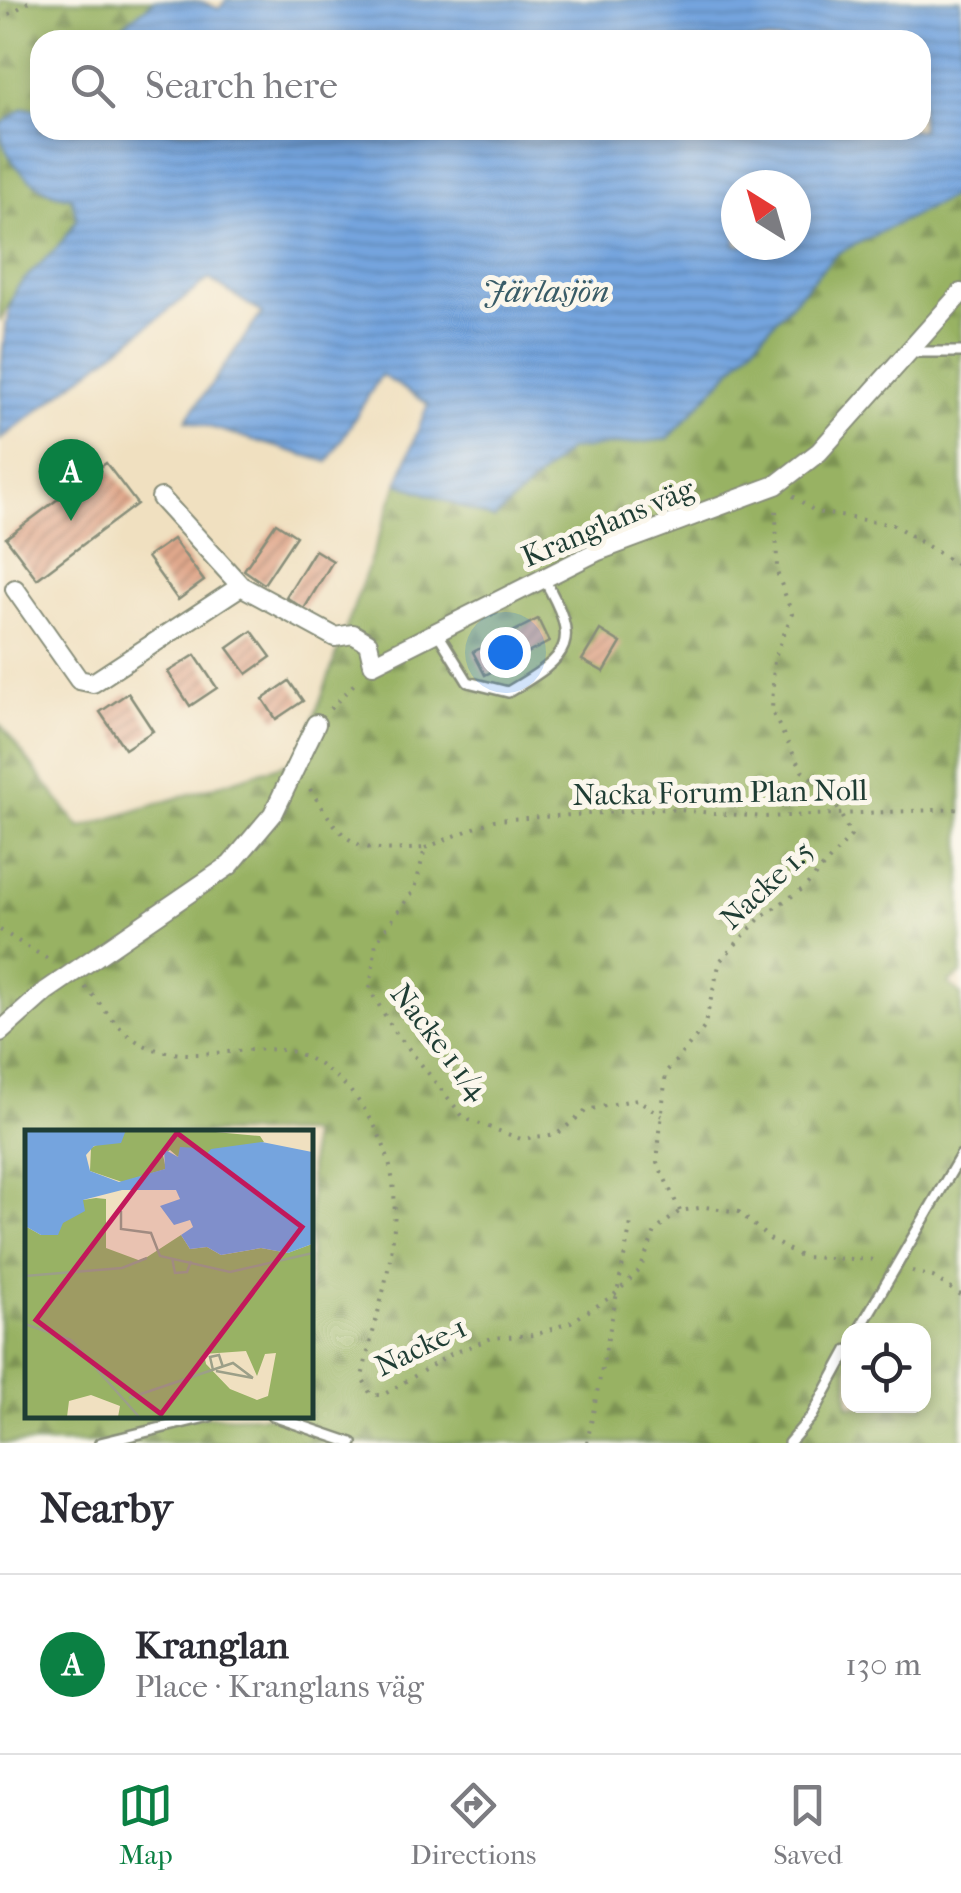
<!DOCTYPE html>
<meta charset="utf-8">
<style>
:root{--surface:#fff;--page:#f7f7f7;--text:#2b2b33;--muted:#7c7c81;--line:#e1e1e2;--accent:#0b8043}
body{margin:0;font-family:"IM FELL French Canon",serif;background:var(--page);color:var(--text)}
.controls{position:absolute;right:30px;bottom:30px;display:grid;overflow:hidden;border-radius:20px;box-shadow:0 5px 15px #0003}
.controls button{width:90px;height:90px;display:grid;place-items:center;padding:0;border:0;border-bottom:2px solid var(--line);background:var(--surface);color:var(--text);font:50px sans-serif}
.compass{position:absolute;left:721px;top:170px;width:90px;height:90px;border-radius:50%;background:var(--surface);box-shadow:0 5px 15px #0003;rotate:323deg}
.you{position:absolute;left:505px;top:652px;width:35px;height:35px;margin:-25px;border:8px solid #fff;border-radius:50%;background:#1a73e8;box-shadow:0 0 0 15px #1a73e833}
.badge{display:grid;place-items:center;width:65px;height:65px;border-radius:50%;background:var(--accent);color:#fff;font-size:32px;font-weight:700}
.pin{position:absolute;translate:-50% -82px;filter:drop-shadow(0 2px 5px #0008)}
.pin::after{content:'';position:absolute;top:52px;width:35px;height:30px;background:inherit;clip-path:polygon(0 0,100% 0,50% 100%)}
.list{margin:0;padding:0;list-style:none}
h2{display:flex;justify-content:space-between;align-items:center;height:130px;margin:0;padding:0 40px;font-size:42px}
h2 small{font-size:32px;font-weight:400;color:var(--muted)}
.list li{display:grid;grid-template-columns:65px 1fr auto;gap:30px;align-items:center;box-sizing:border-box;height:180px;padding:0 40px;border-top:2px solid var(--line)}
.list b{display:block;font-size:38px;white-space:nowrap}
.list p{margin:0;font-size:32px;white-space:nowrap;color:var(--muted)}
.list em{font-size:32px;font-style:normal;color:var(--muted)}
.icon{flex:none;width:55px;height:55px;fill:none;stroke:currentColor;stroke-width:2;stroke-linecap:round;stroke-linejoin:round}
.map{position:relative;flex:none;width:961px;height:1443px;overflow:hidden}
.search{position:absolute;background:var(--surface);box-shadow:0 5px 15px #0003;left:30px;right:30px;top:30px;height:110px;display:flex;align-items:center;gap:25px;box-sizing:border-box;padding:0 35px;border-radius:30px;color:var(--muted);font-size:38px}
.sheet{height:310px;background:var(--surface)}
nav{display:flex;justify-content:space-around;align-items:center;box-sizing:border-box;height:140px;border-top:2px solid var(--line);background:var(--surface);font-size:28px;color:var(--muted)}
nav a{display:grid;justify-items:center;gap:5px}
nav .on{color:var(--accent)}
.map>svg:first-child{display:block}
.forest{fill:url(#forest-firs);stroke:#5c784c;stroke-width:2.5;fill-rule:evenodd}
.water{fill:url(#water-rules);stroke:#4a7089;stroke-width:2.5;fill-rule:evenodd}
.building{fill:url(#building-hatch)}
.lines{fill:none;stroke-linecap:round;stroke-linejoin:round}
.lane-casing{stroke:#888e7a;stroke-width:14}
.street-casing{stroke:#888e7a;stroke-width:22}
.path{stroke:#888e7a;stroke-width:4;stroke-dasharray:2.5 8;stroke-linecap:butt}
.lane{stroke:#fff;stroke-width:9}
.street{stroke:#fff;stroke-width:18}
.labels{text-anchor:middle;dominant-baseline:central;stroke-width:10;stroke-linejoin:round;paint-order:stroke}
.street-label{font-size:30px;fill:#1f3d34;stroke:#fbf7ec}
.water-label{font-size:32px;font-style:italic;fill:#395c67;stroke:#fbf7ec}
.inset-road{fill:none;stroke:#9c9f88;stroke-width:2.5}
.view{fill:#c2185b;fill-opacity:0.15;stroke:#c2185b;stroke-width:5}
.inset-edge{fill:none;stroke:#1f3d34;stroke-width:5}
</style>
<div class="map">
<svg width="961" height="1443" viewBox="0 0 961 1443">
<defs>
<pattern id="forest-firs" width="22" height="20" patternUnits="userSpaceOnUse" patternTransform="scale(2.5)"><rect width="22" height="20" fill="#98b264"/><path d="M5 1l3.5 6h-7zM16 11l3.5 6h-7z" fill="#7b9253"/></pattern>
<pattern id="water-rules" width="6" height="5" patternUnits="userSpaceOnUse" patternTransform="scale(2.5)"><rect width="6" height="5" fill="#75a4de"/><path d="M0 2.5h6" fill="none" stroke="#5f87b5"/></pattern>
<pattern id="building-hatch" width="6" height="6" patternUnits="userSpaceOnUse" patternTransform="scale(2.5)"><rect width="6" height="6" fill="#e1a98d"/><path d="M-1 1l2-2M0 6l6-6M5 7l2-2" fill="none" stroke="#b68b74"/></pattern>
</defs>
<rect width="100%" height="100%" fill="#fbf7ec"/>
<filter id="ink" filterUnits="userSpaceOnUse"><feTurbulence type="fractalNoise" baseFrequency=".01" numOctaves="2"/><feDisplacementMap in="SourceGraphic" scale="20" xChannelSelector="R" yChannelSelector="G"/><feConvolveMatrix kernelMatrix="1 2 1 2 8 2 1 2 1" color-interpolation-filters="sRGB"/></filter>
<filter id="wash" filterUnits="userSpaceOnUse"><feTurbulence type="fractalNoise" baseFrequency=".0048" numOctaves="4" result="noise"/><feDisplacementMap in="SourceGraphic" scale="40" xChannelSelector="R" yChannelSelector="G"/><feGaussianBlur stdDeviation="2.25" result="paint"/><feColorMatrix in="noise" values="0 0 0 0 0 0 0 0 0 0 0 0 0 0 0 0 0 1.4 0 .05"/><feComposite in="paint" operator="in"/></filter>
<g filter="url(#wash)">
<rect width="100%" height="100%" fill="#f0e0c0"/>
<!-- forest -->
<path class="forest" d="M0 0H155L104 40H40V110L24 108 0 125Z
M0 134C12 164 37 196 71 197L77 218C54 262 22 275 0 321Z
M961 192V974L948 983 961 995V1443H0V724L80 828 299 760 398 483 494 519 568 450 668 439 836 254ZM28 1133H310V1416H28ZM848 1330H924V1406H848Z"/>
<!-- water -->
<path class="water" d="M155 0 203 2 219 9 226 0H961V192L836 254 668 439 568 450 494 519 398 483 428 404 381 375 328 462 186 420 262 313 209 279 0 440C0 395 0 324 17 288 40 260 59 254 77 218L71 197C39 195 0 160 0 125L24 108 40 110V130H921V40H104ZM736 185H796V245H736Z"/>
<g id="blocks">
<!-- building -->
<path class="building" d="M106 463 137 504 37 579 6 538Z
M276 523 296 536 264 584 244 570Z
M173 539 204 581 178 600 147 557Z
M315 550 333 561 304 609 286 597Z
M538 619 549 642 485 675 473 652Z
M600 630 621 643 604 672 582 660Z
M252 631 271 657 247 674 228 648Z
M195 655 217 688 190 706 168 672Z
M289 681 303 701 276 719 263 699Z
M128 693 153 731 125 749 100 712Z"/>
</g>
</g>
<g filter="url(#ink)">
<use href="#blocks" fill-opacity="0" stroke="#888e7a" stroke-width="2.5"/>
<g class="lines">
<!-- lane casing -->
<g class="lane-casing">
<path id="lane" d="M911 352H961
M437 632 468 682 508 692C571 655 581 644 544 579
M859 1330 961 1155
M273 1416 352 1443
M100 1443 210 1416
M789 1443 812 1416 848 1350"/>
</g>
<!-- street casing -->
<g class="street-casing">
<path id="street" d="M161 498 241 586
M15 589 79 680 93 683 241 586 335 637 353 634 368 643 373 664 598 551 776 485 819 452 961 293
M0 1032 46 991 230 865 273 814 316 724"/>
</g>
<!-- path -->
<path class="path" d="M0 20 32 0
M793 496 816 512 894 525 961 567
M330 709 358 680
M310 789C348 848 353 853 425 848L415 889 376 942 370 990 393 1029 464 1118 521 1139 557 1134 587 1110 637 1099 662 1116
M425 848 494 820 665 809 763 817 961 809
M0 930 54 963
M85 987C99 1001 111 1020 126 1033 169 1071 231 1045 282 1050 307 1052 337 1075 352 1093 427 1182 385 1275 362 1377L371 1395H383L451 1354 492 1338 535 1335 571 1322 614 1295 640 1270 655 1231 680 1211 705 1207 739 1212 771 1240 802 1257 880 1260
M680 1211 657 1162 666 1072 704 1028 720 961 761 917 804 888 851 836 830 792 802 771 772 712 774 659 792 614 777 572 776 505
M912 1271 933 1277 961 1295
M587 1443 632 1218"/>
<!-- lane -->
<use href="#lane" class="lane"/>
<!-- street -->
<use href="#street" class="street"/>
</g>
</g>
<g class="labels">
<!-- street labels -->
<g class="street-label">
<text transform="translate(608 523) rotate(-23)">Kranglans väg</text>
<text transform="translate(720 793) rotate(-1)">Nacka Forum Plan Noll</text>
<text transform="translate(767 885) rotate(-43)">Nacke 1.5</text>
<text transform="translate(439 1042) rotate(52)">Nacke 1 1/4</text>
<text transform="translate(421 1347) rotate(-26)">Nacke-1</text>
</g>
<!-- water labels -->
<g class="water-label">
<text x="546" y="291">Järlasjön</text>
</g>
</g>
<!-- overview -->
<g transform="translate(25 1130)">
<rect width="288" height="288" fill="#f0e0c0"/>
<path d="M101 0H169L235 6 239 12 180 26 173 18 159 19 153 27 145 20 138 25 141 39 97 52 65 41 66 18ZM71 68 81 69V118L116 131 156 105 165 119 182 117 196 125 236 118 263 123 287 114V287H93L95 276 66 265 44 271 42 287H0V96L16 105 49 85 58 70ZM221 221 232 246 240 224 251 223 243 266 232 270 205 259 181 234 179 224Z" fill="#98b264" fill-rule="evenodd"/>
<path d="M0 0H101L96 13 69 16 61 25 65 41 94 52 140 39 139 19 153 27 155 17 173 18 180 26 186 19 237 12 287 22V114L263 123 236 118 196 125 182 117 165 119 156 105 168 97 165 90 149 95 135 76 155 69 151 60H97L58 70 60 81 38 93 33 105H16L0 96Z" fill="#75a4de"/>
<path class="inset-road" d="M175 0 288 1M96 81V99L126 103 135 126 205 142 288 123M147 128 150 143 162 142 166 131M0 146 97 138 122 128M0 194 46 210 115 288M188 240 185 227 194 225 198 237M191 241 228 248M104 268 208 233 228 248"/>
<path class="view" d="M152 3 277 97 136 284 11 190Z"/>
<rect width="288" height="288" class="inset-edge"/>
</g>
</svg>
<div class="controls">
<button><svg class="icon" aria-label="locate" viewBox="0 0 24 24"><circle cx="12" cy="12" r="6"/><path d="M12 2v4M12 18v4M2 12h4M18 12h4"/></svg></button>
</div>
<svg class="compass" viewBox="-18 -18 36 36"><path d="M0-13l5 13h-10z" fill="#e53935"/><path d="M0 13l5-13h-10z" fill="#7c7c81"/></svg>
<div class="you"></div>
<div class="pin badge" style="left:71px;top:521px">A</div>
<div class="search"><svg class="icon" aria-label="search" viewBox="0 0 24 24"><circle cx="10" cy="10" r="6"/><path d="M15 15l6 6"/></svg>Search here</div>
</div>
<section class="sheet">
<h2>Nearby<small></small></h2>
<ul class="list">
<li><span class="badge">A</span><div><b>Kranglan</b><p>Place · Kranglans väg</p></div><em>130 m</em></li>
</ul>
</section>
<nav>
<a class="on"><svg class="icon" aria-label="map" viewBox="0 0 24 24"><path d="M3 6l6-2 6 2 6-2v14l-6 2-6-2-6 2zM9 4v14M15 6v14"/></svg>Map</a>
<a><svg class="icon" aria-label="directions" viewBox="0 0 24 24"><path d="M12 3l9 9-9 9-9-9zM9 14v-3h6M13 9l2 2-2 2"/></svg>Directions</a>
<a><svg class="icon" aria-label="saved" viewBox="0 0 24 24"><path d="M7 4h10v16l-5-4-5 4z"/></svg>Saved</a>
</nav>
